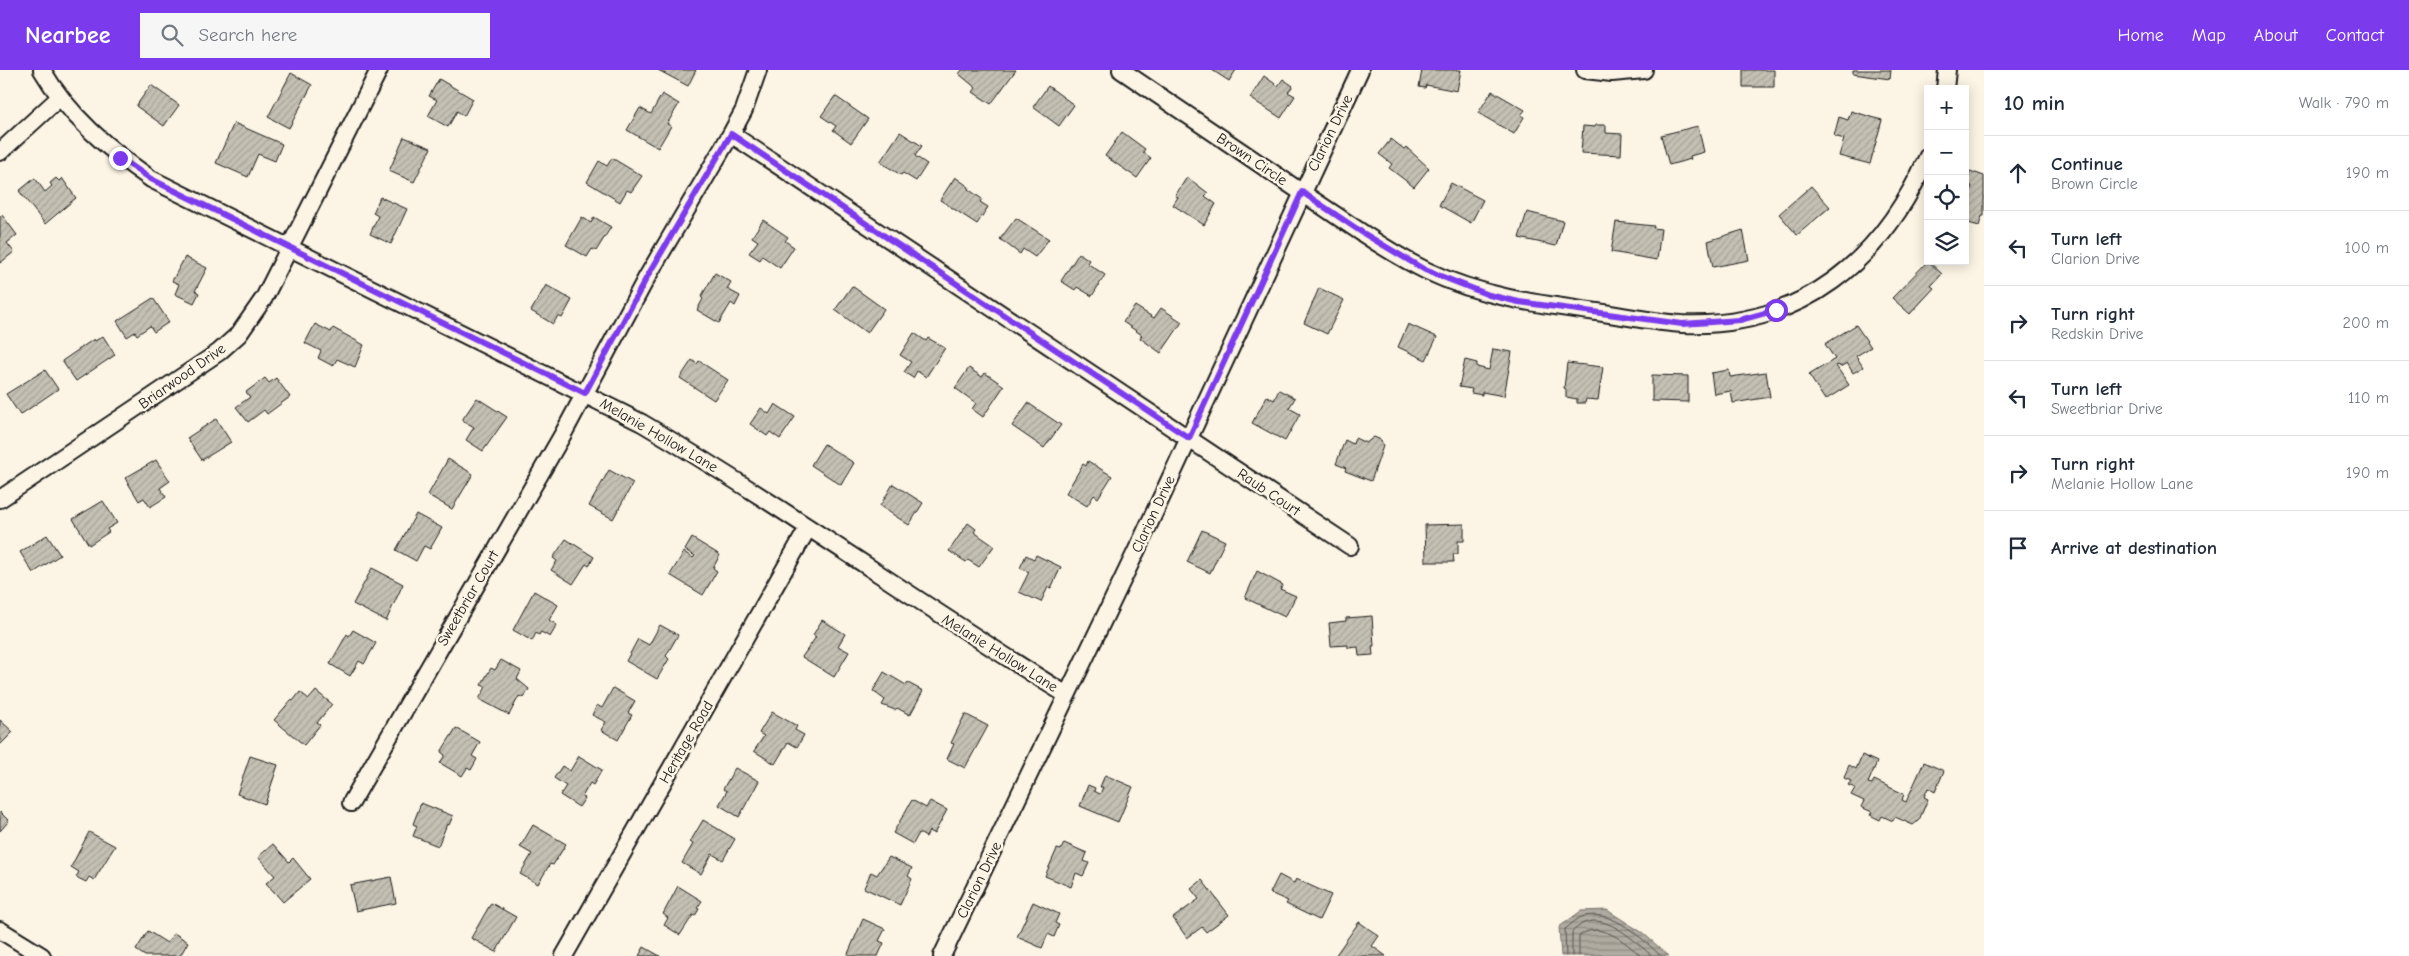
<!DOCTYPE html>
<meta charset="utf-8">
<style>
:root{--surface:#fff;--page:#f6f6f7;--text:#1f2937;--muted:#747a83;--line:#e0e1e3;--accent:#7c3aed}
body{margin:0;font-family:"Comic Neue",sans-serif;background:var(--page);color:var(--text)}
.controls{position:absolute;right:15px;top:15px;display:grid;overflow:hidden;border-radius:0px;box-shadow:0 2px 12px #0003}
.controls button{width:45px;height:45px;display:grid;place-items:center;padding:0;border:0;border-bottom:1px solid var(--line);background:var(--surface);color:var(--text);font:25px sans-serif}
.stop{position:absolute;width:15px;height:15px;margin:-11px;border:4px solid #7c3aed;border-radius:50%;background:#fff}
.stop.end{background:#7c3aed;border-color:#fff;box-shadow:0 1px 5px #0008}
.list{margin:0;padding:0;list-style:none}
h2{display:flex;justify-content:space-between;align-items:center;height:65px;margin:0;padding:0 20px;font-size:21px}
h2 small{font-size:16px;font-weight:400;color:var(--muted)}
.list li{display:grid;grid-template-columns:32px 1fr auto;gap:15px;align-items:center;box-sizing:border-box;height:75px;padding:0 20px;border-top:1px solid var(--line)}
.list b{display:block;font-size:19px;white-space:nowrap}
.list p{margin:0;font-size:16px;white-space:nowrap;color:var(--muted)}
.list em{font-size:16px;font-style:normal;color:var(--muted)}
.icon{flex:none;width:28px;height:28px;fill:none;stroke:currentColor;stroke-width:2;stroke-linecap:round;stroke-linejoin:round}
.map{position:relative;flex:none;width:1984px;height:886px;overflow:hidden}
header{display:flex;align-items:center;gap:30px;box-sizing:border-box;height:70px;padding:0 25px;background:var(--accent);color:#fff}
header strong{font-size:24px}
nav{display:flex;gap:28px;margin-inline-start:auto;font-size:18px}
.search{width:350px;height:45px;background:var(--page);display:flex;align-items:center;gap:12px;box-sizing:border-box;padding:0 18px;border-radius:0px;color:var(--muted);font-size:19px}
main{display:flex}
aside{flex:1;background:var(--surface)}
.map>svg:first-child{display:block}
.water{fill:url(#water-rules);stroke:#75726c}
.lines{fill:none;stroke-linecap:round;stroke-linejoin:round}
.shore{stroke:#575551;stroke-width:1}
.building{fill:url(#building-hatch);stroke:#1c1c1c}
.street-casing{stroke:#1c1c1c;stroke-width:20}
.street{stroke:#fcf5e5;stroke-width:16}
.route{stroke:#7c3aed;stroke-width:6}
.labels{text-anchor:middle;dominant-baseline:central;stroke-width:5;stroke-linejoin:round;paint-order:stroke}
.street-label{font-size:15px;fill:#1c1c1c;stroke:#fcf5e5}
</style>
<header>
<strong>Nearbee</strong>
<div class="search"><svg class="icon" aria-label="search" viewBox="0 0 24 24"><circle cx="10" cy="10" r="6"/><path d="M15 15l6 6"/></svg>Search here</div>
<nav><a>Home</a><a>Map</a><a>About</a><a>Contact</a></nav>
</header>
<main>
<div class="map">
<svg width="1984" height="886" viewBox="0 0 1984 886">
<defs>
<pattern id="water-rules" width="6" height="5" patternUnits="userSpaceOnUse" patternTransform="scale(1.25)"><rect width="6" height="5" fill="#b0aba1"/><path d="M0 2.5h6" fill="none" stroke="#8e8a82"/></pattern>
<pattern id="building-hatch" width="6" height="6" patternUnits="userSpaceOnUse" patternTransform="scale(1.25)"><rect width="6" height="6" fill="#c4c0b3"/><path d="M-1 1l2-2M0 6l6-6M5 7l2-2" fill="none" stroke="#a8a499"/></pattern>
</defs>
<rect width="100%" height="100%" fill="#fcf5e5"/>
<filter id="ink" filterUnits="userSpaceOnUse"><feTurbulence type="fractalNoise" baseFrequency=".02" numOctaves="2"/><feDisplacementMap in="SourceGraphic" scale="10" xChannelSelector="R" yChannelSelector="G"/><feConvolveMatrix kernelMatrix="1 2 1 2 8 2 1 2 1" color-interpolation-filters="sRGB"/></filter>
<g filter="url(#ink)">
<!-- water -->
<path class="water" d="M1607 840 1643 863 1669 886H1561L1559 857 1581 841Z"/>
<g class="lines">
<!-- shore -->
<path class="shore" d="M1566 886 1565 859C1571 855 1578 847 1585 846 1614 840 1641 868 1661 886
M1572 886V862C1575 859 1580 855 1584 853 1607 843 1636 872 1652 886
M1579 886V866C1600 850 1624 871 1641 886"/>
</g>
<!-- building -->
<path class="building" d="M658 0H696L688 16Z
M962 0H1016L991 34 973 22 976 18 959 4Z
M1212 0H1236L1229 11Z
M1422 0H1461L1457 21 1426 15 1425 18 1419 17Z
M1743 0H1774V17H1743Z
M1853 0H1891L1890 9 1853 4Z
M291 3 312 15 289 58 268 47Z
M1264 6 1278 16 1283 9 1293 16 1288 22 1295 26 1281 48 1250 28Z
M439 9 473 29 464 46 457 41 448 57 428 46 437 30 429 26Z
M151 15 179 35 164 56 136 36Z
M1048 16 1074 35 1059 56 1033 37Z
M1492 21 1525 40 1521 45 1524 47 1514 64 1478 43Z
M662 24 679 34 667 54 671 56 658 78 627 60 640 38 651 44Z
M835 26 868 49 851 73 833 60 836 56 821 46Z
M1851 41 1882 50 1870 94 1839 86 1844 69 1834 66 1839 47 1848 50Z
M234 53 282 74 275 91 258 84 248 107 216 93Z
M1596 55H1606V63L1622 64 1621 85 1581 83 1583 56 1595 57Z
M1698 56 1704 82 1690 86 1691 89 1669 95 1661 65Z
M900 62 922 76 915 86 927 94 916 111 903 103 901 105 880 92Z
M1122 62 1145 79 1143 82 1151 88 1137 108 1105 86Z
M404 67 431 78 414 112 389 101Z
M1391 69 1404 79 1406 77 1429 98 1414 117 1389 98 1392 94 1379 84Z
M612 88 642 106 631 122 627 120 620 132 587 112 599 91 607 96Z
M1970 101 1984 106V146H1982L1979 156 1965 152V121L1970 123 1972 116 1966 114Z
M955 107 969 117 968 119 982 129 980 132 988 137 977 154 940 130Z
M1187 107 1208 123 1205 126 1216 134 1204 155 1173 135 1178 127 1175 126Z
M35 108 45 122 52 116 50 113 56 108 59 111 62 108 76 128 45 154 19 121Z
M1451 113 1483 130 1471 153 1439 135Z
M1811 116 1830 137 1797 165 1779 144Z
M380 127 407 139 391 174 370 164 378 146 373 143Z
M1527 142 1563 151 1556 176 1519 168Z
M2 145 17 165 7 173 14 182 0 193V147Z
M582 147 591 153 594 147 611 157 596 181 592 179 587 187 566 175Z
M1016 148 1049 169 1035 187 1023 179 1020 184 1000 169Z
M763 150 788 167 785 171 794 177 780 198 762 186 760 190 749 183 758 171 752 167Z
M1616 152 1654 156 1653 158 1661 159 1657 190 1611 182Z
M1743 160 1749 190 1713 197 1708 171Z
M1079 183 1089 190 1087 193 1105 205 1092 226 1077 217 1075 220 1061 211Z
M185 187 207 198 195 221 199 223 194 233 175 224 179 214 172 211Z
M1928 191 1942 204 1931 216 1934 218 1910 244 1892 228Z
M715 203 731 212 727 219 740 226 735 236 731 233 719 253 697 240 703 229 701 227Z
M546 215 572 230 562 248 558 246 553 254 531 241Z
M852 216 884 239 867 263 835 240Z
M1319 218 1344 230 1327 264 1304 253Z
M153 228 169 252 154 262 150 256 137 265 135 262 127 267 117 251Z
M1135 236 1154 248 1161 238 1182 252 1161 283 1140 268 1142 265 1123 252Z
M315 254 331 262 333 258 364 275 355 297 337 289 333 296 318 288 321 281 305 273Z
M1408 254 1437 267 1426 290 1398 277Z
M1856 255 1871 277 1856 286 1863 297 1853 303 1847 293 1840 297 1839 295 1836 296 1849 315 1825 330 1809 305 1835 289 1825 274Z
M914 263 926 271 928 268 945 278 926 307 917 301 913 308 904 302 911 292 900 285Z
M103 266 115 285 76 311 62 291 94 269 95 271Z
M1493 279 1512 282 1504 326 1482 322V325L1471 323 1472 319 1459 317 1465 290 1477 293V297L1489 300Z
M692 290 697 294 699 291 728 310 714 330 680 308Z
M1567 293 1603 297 1598 330 1586 329 1585 333H1577V329L1566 327V319L1564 318Z
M969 298 982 307 985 303 1004 316 983 347 972 339 976 333 955 318Z
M45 300 58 319 20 345 6 324Z
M1729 300 1730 307 1766 302 1770 327 1733 333 1731 321 1714 324 1711 303Z
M1652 305 1688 306V332L1652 331Z
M265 308 269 313 276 308 290 327 267 344 264 340 248 352 236 337 250 327 246 322Z
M1279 320 1295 328 1289 338 1300 344 1285 371 1252 353 1267 326 1274 330Z
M477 328 507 347 483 381 466 370 474 357 462 350Z
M1028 333 1061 355 1044 378 1012 356Z
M775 334 795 347 780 369 770 362 767 366 750 354 761 338 769 344Z
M216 349 231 372 202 390 187 368Z
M1374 367 1381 370 1383 376 1371 411 1345 401 1346 398 1336 394 1345 370 1353 374 1355 368 1366 373Z
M824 374 854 393 841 415 811 395Z
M448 389 473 404 452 439 428 425Z
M156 390 170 411 160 418 166 427 150 437 144 428 139 431 125 408Z
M1088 391 1112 406 1098 428 1094 425 1087 436 1066 423 1083 394 1086 396Z
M609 400 633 413 613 449 589 436Z
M893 414 923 433 909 455 880 436Z
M103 431 117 453 107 459 109 462 89 475 73 449Z
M416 444 442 458 430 479 424 476 416 491 396 480Z
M968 453 976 459 974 462 994 476 979 497 968 490 966 492 949 481Z
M1464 454V471H1458V484H1453L1454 492H1426L1425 455Z
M1202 460 1225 471 1210 503 1187 492Z
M47 465 60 485 33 503 20 482Z
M692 468 720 485 713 498 717 501 703 525 670 505 684 482 693 488 695 486 685 480Z
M566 469 594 487 589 496 586 494 573 514 551 500 557 491 553 488Z
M1026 485 1034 489 1036 485 1061 497 1051 518 1048 517 1041 532 1019 522 1029 502 1020 498Z
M372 498 403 514 386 551 353 534Z
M1257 501 1283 515 1280 519 1296 526 1285 547 1245 528Z
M534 521 558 535 549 550 557 555 550 567 541 562 539 565 536 563 532 571 513 560Z
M1372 546 1374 576H1372L1373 585 1359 586 1358 577 1348 578V575L1331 576 1329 553 1346 551V548Z
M822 550 845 564 838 576 849 582 834 607 802 587 816 567 813 565Z
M660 555 678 565 666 586 669 589 657 609 626 591 638 569 649 575Z
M353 560 376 573 364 594 359 591 350 606 330 594 347 564 349 566Z
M501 590 521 601 517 609 529 619 524 628 519 626 509 645 479 629 486 617 481 615 491 598 495 600Z
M884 602 906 615 908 613 923 621 910 645 897 638 895 640 882 635 885 630 873 621Z
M613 618 635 631 628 643 632 645 618 670 601 660 606 652 592 645 597 635 602 638Z
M316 621 332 634 317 653 320 655 304 675 274 650 291 630 293 631 300 622 309 629Z
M772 642 797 656 795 660 804 665 797 677 788 672 775 694 754 681 764 666 759 663Z
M965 644 988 656 965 698 947 689 954 674 951 673Z
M0 650 13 662 0 675Z
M456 658 480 672 472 686 477 689 471 700 467 698 462 706 440 693 445 685 441 682Z
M1862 685 1877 692 1868 713 1872 714 1874 710 1904 724 1902 730 1906 732 1924 692 1944 701 1935 722 1928 718 1924 727 1928 729 1919 750 1913 755 1895 747 1893 751 1882 746 1880 750 1870 745 1872 742 1861 737 1864 731 1851 725 1855 718 1848 715 1851 711 1844 708 1849 695 1856 699Z
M250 686 278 695 265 734 237 724Z
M579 686 602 700 593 715 590 713 582 727 585 728 579 737 560 725 566 716 554 708 562 696 570 701Z
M735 698 759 711 739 747 719 735 727 721 723 719Z
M1105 705 1133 717 1118 752 1080 736 1088 715 1095 718 1094 721 1100 724 1103 717H1100Z
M912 730 926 738 930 731 947 740 934 764 929 761 926 767 919 763 913 774 893 763Z
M421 733 453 746 449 755 447 754 438 776 413 766 417 756 413 754Z
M0 742 9 751 0 761Z
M703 750 735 769 723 790 712 784 701 804 682 793 693 774 690 772Z
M533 755 566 774 553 795 550 794 538 814 520 804 532 784 520 777Z
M89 762 115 776 94 810 89 807 86 812 76 807 79 802 71 797Z
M1064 773 1087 783 1084 791 1089 793 1083 806 1076 803 1071 817 1045 806 1057 779 1061 780Z
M273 774 289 792 293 788 310 809 283 832 266 813 275 806 258 787Z
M889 787 912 798 908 806 912 809 900 835 864 818 871 802 877 805Z
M1279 805 1294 813 1296 809 1331 825 1319 850 1286 834 1288 831 1270 823Z
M391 807 396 833 356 841 350 815Z
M1202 810 1229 845 1206 862 1202 857 1187 868 1173 848 1199 829 1191 819Z
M678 816 702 831 697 838 699 839 695 846 693 845 680 865 664 855 668 848 663 844Z
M1033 832 1059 844 1055 853 1059 855 1054 867 1048 864 1042 878 1017 867Z
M491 833 516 847 496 882 471 868Z
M863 849 885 859 879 871 884 873 878 886H847Z
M1359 852 1379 866 1372 876 1386 886H1335Z
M148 861 167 873 174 863 188 872 180 886H145L136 880Z
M644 877 660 886H639Z"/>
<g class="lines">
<!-- street casing -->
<g class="street-casing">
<path id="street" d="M42 0C69 46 108 79 151 109L642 353C787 439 924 537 1067 625
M1121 0C1184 43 1247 85 1310 128 1348 153 1386 181 1427 201 1482 227 1538 234 1597 242 1625 246 1654 252 1682 254 1802 259 1882 190 1928 86
M1585 0 1612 3 1644 0
M1945 19 1947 0
M731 64 1350 476
M0 82 60 27
M0 429 219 282 239 264 264 228 379 0
M351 733 563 364 647 207 731 64 744 40 758 0
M0 860 42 886
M564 886 808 458
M942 886 1143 467 1360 0"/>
</g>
<!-- street -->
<use href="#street" class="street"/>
</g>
</g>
<g class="lines" filter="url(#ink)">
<!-- route -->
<path class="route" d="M120 88 151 109 585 323 647 207 731 64 1189 368 1302 122 1363 163 1425 200 1489 225 1519 232 1682 254 1740 250 1776 240"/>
</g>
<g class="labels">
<!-- street labels -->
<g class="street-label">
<text transform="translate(1330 63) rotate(-64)">Clarion Drive</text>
<text transform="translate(1252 89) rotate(34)">Brown Circle</text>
<text transform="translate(182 306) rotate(-35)">Briarwood Drive</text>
<text transform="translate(659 365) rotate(30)">Melanie Hollow Lane</text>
<text transform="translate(1269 422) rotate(34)">Raub Court</text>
<text transform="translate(1153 444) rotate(-65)">Clarion Drive</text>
<text transform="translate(468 528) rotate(-60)">Sweetbriar Court</text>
<text transform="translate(1000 583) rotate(32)">Melanie Hollow Lane</text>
<text transform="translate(686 672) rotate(-60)">Heritage Road</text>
<text transform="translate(979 810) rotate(-64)">Clarion Drive</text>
</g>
</g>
</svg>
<div class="controls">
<button>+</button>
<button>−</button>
<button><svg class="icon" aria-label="locate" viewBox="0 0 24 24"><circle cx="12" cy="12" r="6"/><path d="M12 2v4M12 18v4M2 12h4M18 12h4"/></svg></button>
<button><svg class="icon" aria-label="layers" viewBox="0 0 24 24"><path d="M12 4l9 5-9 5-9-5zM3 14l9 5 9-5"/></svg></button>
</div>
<div class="stop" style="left:1776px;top:240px"></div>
<div class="stop end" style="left:120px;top:88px"></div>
</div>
<aside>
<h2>10 min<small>Walk · 790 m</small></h2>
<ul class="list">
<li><svg class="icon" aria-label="ahead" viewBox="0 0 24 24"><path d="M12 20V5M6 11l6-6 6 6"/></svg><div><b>Continue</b><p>Brown Circle</p></div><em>190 m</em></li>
<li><svg class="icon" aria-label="left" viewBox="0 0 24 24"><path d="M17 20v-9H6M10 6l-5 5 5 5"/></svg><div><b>Turn left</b><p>Clarion Drive</p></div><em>100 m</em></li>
<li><svg class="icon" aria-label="right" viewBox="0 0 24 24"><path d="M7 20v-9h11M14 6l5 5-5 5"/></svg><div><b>Turn right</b><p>Redskin Drive</p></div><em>200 m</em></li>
<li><svg class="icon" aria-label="left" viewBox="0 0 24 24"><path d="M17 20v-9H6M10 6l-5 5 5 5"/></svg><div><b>Turn left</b><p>Sweetbriar Drive</p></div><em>110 m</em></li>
<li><svg class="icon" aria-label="right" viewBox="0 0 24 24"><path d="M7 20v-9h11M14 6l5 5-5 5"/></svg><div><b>Turn right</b><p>Melanie Hollow Lane</p></div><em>190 m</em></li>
<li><svg class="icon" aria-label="arrive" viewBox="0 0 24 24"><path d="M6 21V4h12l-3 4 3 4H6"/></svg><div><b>Arrive at destination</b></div></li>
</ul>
</aside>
</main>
